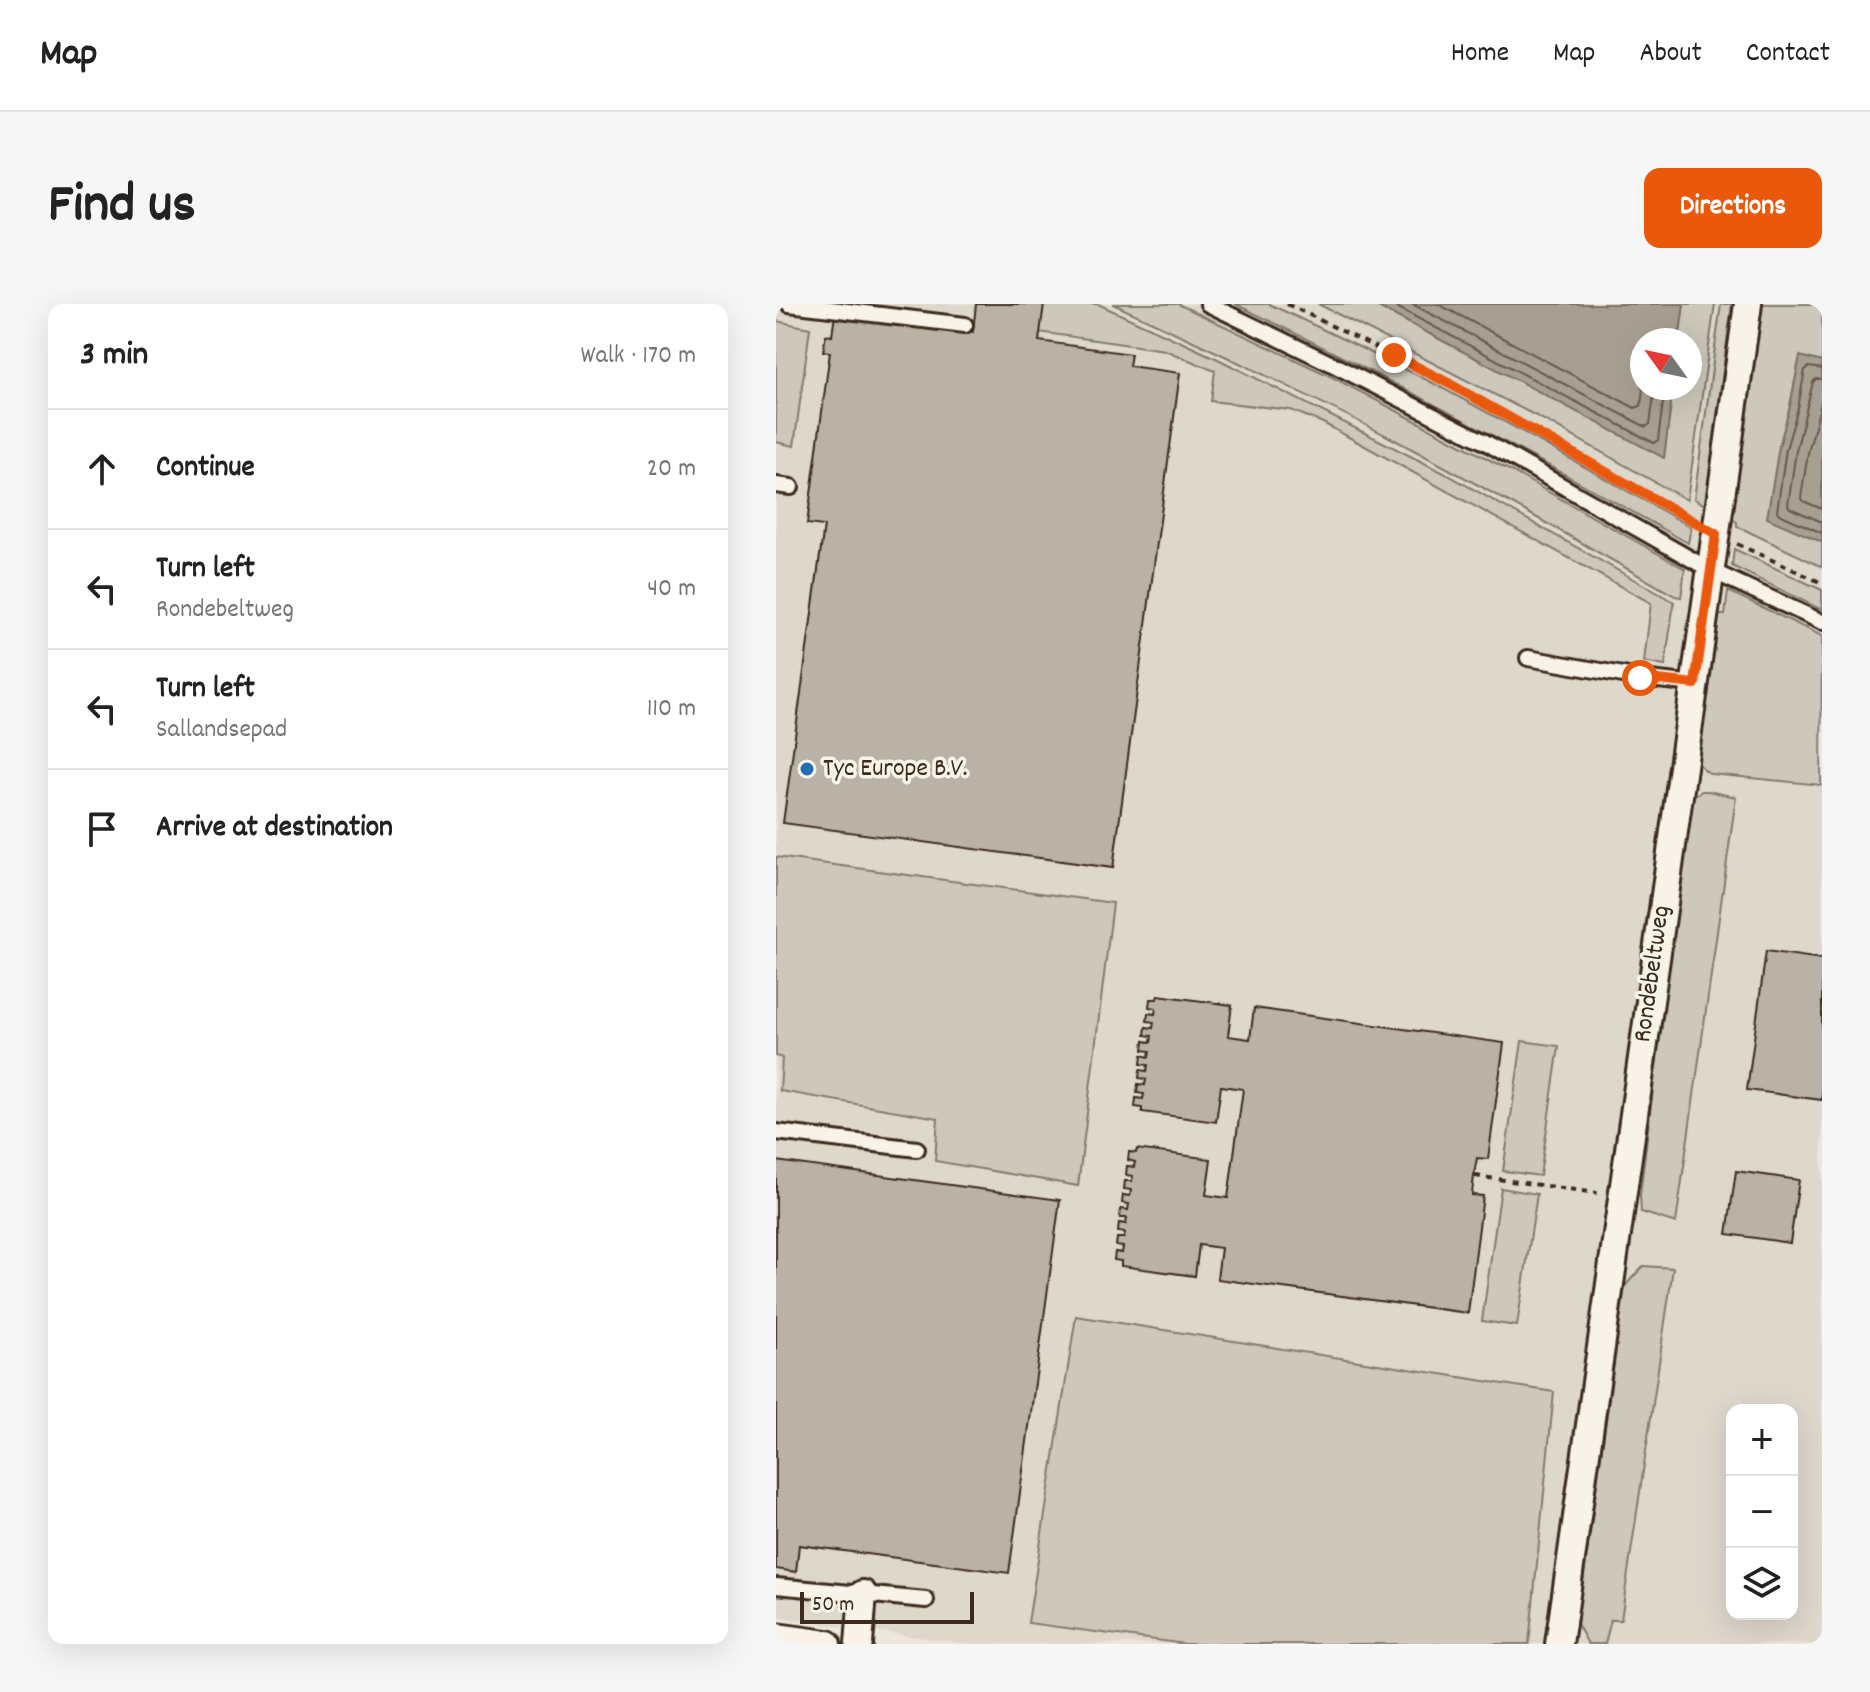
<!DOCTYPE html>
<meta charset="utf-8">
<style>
:root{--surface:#fff;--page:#f6f6f6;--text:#222;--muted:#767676;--line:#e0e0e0;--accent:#ea580c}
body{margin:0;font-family:Dekko,sans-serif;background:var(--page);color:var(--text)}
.controls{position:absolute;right:24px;bottom:24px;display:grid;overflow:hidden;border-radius:16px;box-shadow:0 8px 32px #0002}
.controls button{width:72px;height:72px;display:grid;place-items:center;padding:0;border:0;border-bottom:2px solid var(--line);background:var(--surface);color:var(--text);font:40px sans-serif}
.compass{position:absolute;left:854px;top:24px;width:72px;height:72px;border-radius:50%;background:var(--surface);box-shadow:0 8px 32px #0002;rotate:303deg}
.scale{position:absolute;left:24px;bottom:20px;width:174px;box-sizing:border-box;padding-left:8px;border:4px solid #3b2a1e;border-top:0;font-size:22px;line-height:28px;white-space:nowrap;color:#3b2a1e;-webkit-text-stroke:6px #f7f3e8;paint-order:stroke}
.stop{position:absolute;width:24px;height:24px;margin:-18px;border:6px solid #ea580c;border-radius:50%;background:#fff}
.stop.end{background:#ea580c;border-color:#fff;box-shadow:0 2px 8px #0008}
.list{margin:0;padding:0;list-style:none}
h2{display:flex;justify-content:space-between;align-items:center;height:104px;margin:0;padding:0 32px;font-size:34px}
h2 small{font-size:26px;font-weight:400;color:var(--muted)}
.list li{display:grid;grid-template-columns:52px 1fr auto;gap:24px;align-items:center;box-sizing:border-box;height:120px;padding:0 32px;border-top:2px solid var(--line)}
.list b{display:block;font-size:30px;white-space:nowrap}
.list p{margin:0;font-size:26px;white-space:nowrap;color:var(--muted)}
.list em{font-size:26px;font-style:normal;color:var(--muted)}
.icon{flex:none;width:44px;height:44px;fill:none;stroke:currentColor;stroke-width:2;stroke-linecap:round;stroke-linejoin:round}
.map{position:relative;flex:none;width:1046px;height:1340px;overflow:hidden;border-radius:16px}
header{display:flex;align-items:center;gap:48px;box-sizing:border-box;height:112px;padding:0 40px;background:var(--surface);border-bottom:2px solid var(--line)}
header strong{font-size:38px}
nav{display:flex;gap:44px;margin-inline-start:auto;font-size:28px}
.intro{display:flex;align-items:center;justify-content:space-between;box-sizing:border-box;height:192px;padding:0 48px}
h1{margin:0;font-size:56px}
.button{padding:20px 36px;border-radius:16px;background:var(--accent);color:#fff;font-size:28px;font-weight:700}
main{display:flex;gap:48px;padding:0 48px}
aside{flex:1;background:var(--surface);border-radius:16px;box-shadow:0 8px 32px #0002}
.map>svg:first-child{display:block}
.built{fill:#ddd7cc;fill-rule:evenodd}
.green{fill:#cec8bc;stroke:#84796d;stroke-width:2}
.water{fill:#a89f93;stroke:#7c7064;stroke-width:2}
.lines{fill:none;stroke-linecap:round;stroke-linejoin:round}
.shore{stroke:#67594d;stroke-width:2}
.building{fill:#bab2a7;stroke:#3b2a1e;stroke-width:2}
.lane-casing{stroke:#3b2a1e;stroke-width:20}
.street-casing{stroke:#3b2a1e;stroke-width:32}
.path{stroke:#3b2a1e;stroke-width:4;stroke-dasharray:6 6;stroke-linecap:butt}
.lane{stroke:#f7f3e8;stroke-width:14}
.street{stroke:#f7f3e8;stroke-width:26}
.route{stroke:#ea580c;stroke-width:10}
.poi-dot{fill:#1f6fb2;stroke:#f7f3e8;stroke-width:3}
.labels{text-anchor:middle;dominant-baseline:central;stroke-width:7;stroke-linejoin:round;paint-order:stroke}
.poi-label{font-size:26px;fill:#3b2a1e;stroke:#f7f3e8;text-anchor:start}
.street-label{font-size:26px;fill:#3b2a1e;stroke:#f7f3e8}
</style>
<header>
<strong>Map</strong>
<nav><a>Home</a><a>Map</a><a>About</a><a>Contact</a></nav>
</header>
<div class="intro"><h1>Find us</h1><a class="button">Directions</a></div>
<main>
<aside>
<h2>3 min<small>Walk · 170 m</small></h2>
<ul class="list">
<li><svg class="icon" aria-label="ahead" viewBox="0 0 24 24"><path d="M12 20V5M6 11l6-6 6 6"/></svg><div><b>Continue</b></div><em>20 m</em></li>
<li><svg class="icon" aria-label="left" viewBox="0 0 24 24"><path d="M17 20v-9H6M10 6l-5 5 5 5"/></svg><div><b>Turn left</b><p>Rondebeltweg</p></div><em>40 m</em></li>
<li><svg class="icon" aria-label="left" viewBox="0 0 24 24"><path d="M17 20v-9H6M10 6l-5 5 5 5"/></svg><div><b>Turn left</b><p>Sallandsepad</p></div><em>110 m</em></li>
<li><svg class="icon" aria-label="arrive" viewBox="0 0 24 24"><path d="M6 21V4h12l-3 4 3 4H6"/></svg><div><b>Arrive at destination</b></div></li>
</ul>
</aside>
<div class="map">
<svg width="1046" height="1340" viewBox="0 0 1046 1340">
<rect width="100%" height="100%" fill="#ece7dc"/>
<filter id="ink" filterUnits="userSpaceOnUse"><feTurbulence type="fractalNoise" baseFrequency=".0125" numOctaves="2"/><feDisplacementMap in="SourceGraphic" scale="16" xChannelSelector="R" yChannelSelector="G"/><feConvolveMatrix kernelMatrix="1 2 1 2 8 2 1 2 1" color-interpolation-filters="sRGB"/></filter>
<g filter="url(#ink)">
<!-- built -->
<path class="built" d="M0 0H1046V1340H191L0 1313ZM866 36H914V84H866ZM956 1106H1016V1310H956Z"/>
<!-- green -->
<path class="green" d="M259 0H322L444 56 672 171 898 298 889 362 868 358 875 299 547 119 515 106 435 97 439 67 389 46 255 27Z
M337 0H402L558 74 737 168 909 265 905 293 899 292C806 239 712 185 617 135 525 87 431 43 337 0Z
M459 0H493L546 25 655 78 740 124 915 223 912 239C763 155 614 74 459 0Z
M542 0H597L888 153 897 84H914V36H903L908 0H939L911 196 766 115Z
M945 0H956L929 201 918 195Z
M981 0H1046V58L1024 53 1014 102 1003 143 992 213 1046 238V263L961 222V218L952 213Z
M0 17 34 24 18 142 0 138Z
M958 245 1046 286V306L956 262Z
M952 287 1046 332 1045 481 935 470C926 465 923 461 919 451L938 311H949Z
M926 487H932L960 493 900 919 865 908 864 891 912 500 919 491Z
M0 553 337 599 302 882 159 857 162 814 4 787 6 754 0 752Z
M746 737 783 742 764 872 727 867Z
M725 884 761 890 741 1022 706 1017Z
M867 962 897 964 845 1316H835L829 1340H812L801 1320 849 982Z
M300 1012 778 1088 753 1340H409L252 1319Z"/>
<!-- water -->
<path class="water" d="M597 0H908L903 36H866V84H897L888 154Z
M1024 52 1046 58V238L991 214 1003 143 1014 102Z"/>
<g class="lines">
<!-- shore -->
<path class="shore" d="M615 0 878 139 882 136 889 84
M636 0 870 123 874 120 879 84
M662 0 859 104 865 102 867 84
M1046 65 1033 63 1029 66 1022 104 1010 145 1001 207 1003 210 1046 229
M1046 75H1040L1037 78 1020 147 1012 201 1014 204 1046 218
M1046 95 1032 149 1025 193 1027 197 1046 205"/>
</g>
<!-- building -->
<path class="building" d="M200 0H268L263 37 355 50 353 62 404 69 337 564 7 519 48 222 31 220 54 48 47 47 50 31 56 32 59 10 197 28Z
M990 647 1046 655V796L971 786Z
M382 691 456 701 452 732 474 735 478 704 728 739 712 855 701 854 698 871 696 891 707 892 692 1009 441 975 445 944 423 941 419 972 345 962V957L338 956 339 948 346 949 347 943 340 942 341 934H348L349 929 342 928 343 919 350 920 351 914H344L345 905 352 906 353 900 346 899 347 891 354 892 355 886 348 885 349 877H356L357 872 350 871 351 862 358 863 359 858 352 856 353 848 360 849 361 845 435 855 430 891 452 894 467 785 445 782 440 818 366 808V804L359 803 360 794 367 795 368 790 361 789 362 780 369 781 370 775 363 774 364 766 371 767 372 761 365 760 366 751 373 753 374 747 367 746 368 737 375 738 376 732 369 731 370 723 377 724 378 718 371 717 372 709 379 710 380 704 373 703 374 695H381Z
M0 857 284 896 233 1269 23 1241 20 1268 0 1265Z
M960 867 1023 876 1014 939 951 930Z"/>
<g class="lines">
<!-- lane casing -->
<g class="lane-casing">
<path id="lane" d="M13 0 189 21
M432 0 558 61 709 138 936 267 1046 318
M0 181 15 183
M752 354 864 374 919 380
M0 828 141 845
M0 1282 150 1296"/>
</g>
<!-- street casing -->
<g class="street-casing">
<path id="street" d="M0 1333 51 1340
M83 1340 87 1290
M783 1340C846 893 910 447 972 0"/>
</g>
<!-- path -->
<path class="path" d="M511 0 674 80 918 217
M961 240 1046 279
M699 872 821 889"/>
<!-- lane -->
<use href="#lane" class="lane"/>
<!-- street -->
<use href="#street" class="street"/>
</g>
</g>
<g class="lines" filter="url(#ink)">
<!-- route -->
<path class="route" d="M618 51 674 80 940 230 919 380 864 374"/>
</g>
<!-- markers -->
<circle class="poi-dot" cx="31" cy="465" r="8"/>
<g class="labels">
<!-- poi labels -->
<g class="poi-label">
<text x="47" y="465">Tyc Europe B.V.</text>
</g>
<!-- street labels -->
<g class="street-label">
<text transform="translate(877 670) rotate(-82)">Rondebeltweg</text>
</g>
</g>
</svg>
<div class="controls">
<button>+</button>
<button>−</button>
<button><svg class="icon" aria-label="layers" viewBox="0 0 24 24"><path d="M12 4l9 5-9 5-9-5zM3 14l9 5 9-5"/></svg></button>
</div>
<svg class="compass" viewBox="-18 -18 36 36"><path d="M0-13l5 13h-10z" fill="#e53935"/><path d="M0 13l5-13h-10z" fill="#767676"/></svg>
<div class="scale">50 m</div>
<div class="stop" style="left:864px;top:374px"></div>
<div class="stop end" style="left:618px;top:51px"></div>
</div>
</main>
